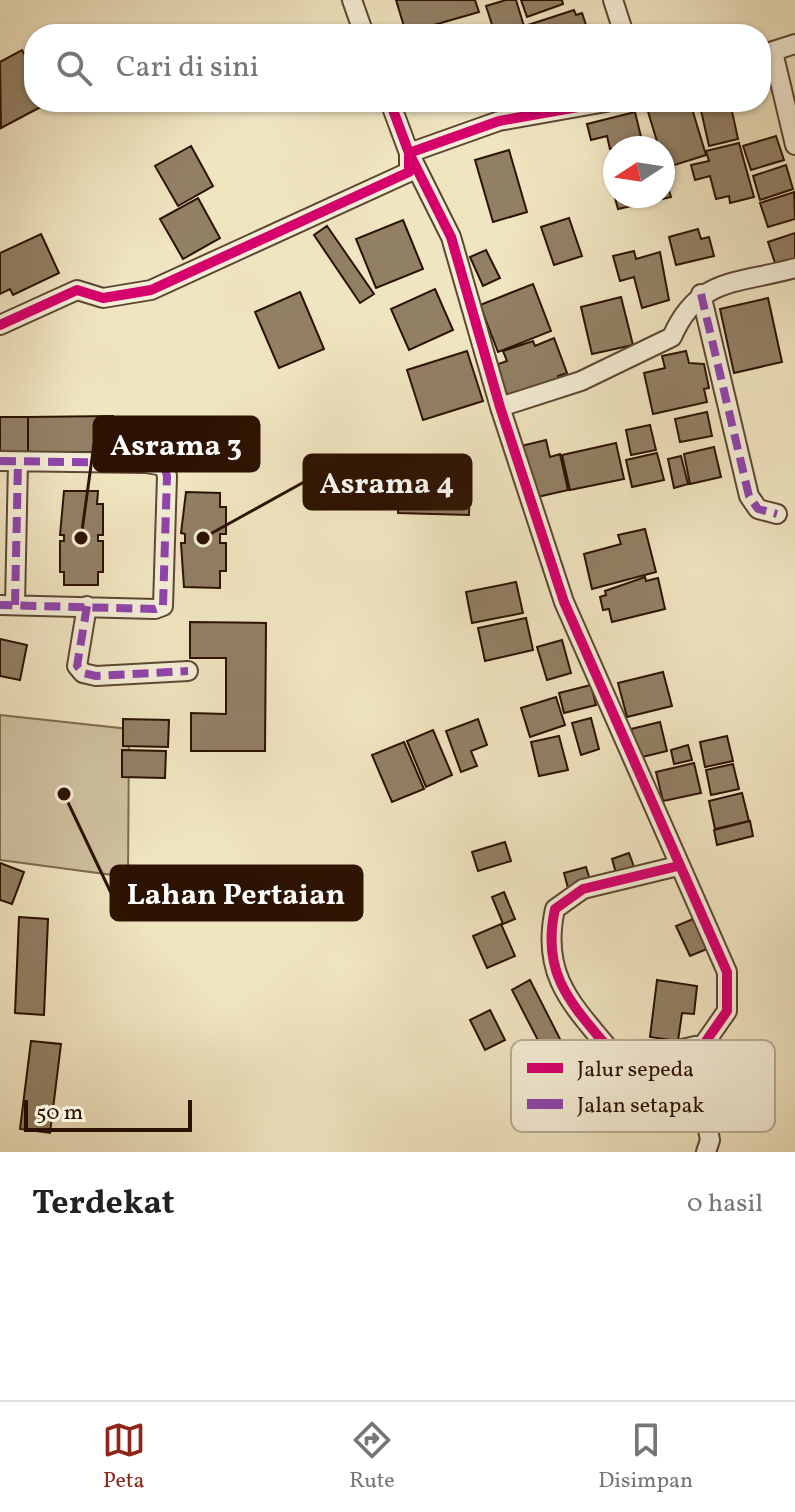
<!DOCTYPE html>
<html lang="id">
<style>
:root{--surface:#fff;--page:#f6f6f6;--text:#222;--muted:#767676;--line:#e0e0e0;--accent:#8f2418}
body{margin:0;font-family:Vollkorn,serif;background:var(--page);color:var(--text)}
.compass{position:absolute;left:603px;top:136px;width:72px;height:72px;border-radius:50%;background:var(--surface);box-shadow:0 2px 6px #0004;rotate:258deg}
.scale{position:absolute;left:24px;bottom:20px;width:168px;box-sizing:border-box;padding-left:8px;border:4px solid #2c1201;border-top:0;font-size:22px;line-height:28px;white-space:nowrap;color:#2c1201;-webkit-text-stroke:6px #f5eed7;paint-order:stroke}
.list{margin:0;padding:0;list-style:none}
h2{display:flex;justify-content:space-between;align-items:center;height:104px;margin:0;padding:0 32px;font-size:34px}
h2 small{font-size:26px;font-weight:400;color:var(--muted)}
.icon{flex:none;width:44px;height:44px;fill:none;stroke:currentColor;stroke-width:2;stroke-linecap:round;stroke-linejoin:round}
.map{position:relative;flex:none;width:795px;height:1152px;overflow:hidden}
.search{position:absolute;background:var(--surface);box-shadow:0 2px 6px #0004;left:24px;right:24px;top:24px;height:88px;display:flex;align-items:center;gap:20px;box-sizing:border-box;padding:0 28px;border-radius:32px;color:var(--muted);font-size:30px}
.sheet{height:248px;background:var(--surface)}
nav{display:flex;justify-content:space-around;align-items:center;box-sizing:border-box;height:112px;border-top:2px solid var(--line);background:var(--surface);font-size:22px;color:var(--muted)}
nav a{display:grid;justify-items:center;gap:4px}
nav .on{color:var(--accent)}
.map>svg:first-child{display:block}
.green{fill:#cfc1a0;stroke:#7e6a50;stroke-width:2}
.building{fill:#928065;stroke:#2c1201;stroke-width:2}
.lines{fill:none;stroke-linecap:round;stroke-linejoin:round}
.minor-casing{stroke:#5d4731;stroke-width:22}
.minor{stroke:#f5eed7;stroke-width:18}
.quiet{stroke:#8e44ad;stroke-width:8;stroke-dasharray:16 8;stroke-linecap:butt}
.cycleway-casing{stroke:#f5eed7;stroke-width:15}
.cycleway{stroke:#d6006c;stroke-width:10}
.key{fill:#f5eed7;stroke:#b9ac97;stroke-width:2}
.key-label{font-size:22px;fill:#2c1201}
.leader{fill:none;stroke:#2c1201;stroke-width:3}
.callout-dot{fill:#2c1201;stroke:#f5eed7;stroke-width:3}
.callout{fill:#2c1201;stroke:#2c1201;stroke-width:3}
.callout-label{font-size:30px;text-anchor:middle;font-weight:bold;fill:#fff}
</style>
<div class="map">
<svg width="795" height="1152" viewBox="0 0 795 1152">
<rect width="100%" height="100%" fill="#f0e5c1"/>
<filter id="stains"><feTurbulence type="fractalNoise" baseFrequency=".0025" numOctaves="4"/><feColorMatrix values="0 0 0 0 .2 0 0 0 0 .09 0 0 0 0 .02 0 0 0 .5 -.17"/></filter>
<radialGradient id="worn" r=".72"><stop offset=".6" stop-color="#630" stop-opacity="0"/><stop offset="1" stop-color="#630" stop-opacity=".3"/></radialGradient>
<!-- green -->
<path class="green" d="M0 715 129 729 128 877 0 860Z"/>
<!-- building -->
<path class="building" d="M396 0H475L479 12 406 33Z
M506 0H516L524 26 495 34 486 6Z
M521 0H562L563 4 527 17Z
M574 10 576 15 582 13 589 34H525L523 29 528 25Z
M22 50 34 72V102H50L1 128 0 62Z
M656 102H690L706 155 665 168 663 148H659L646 105Z
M715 102H730L738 139 709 146 700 106Z
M635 112 642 141 610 149 607 136 591 140 587 124Z
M776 136 784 160 751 170 743 146Z
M739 143 754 197 730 203 729 196 716 199 710 176 695 180 691 165 709 161 706 151Z
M191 146 213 186 178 206 155 166Z
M509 150 527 212 493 222 475 160Z
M786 165 793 189 760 200 753 176Z
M663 171 671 197 618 209 611 184 615 183V196H663Z
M794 192 795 219 768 227 760 203Z
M198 198 220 238 183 259 160 219Z
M569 218 582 256 554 265 541 227Z
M403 220 423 269 376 288 356 239Z
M327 226 374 294 360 303 314 235Z
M698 229 701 239 709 237 714 256 676 265 669 237Z
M795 233V259L776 266 768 242Z
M41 234 59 273 13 295 10 289 0 294V253Z
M486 250 500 278 483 286 470 257Z
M634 251 636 259 660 252 669 300 642 308 634 277 620 281 613 256Z
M533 284 551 331 498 352 480 305Z
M435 289 453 330 409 350 391 309Z
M300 292 324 349 279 368 255 312Z
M621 297 633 345 592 354 581 307Z
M768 298 782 362 734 373 720 309Z
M554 338 567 373 558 376 562 385 506 400 493 366 507 361 503 351 533 341 535 346Z
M467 351 483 401 423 420 407 370Z
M686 351 689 363 704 364 709 388 704 389 707 402 653 414 644 373 665 368 662 356Z
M707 412 712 436 680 442 675 419Z
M113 416 114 452H28V417Z
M0 417H28V452L0 453Z
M650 425 656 450 631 455 626 430Z
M546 440 550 457 560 454 568 490 533 498 521 446Z
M616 443 624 479 570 490 562 455Z
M714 447 721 477 690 484 684 454Z
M657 453 664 480 632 487 626 460Z
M681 456 688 484 674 488 668 459Z
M399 474 470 476 469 515 398 513Z
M64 491H98L97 504H103V535H98V541H103V572H98V585H64V572H60V541H64V535H60Z
M186 492 220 493V507H226V534H220V543H226V571H220V588L184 587 181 543H185V534L181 533Z
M645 529 656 572 592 589 584 554 621 544 618 535Z
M645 577 646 581 658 578 665 609 612 622 609 609 603 610 600 597 606 595 605 591Z
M516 582 523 613 472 623 466 592Z
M526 618 533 650 485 661 478 628Z
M190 622 266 623 265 751H191V713L226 714V658H190Z
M0 639 27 645 20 680 0 676Z
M562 640 571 673 547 680 537 647Z
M663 672 672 706 627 717 618 683Z
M591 685 596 705 564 713 559 693Z
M556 697 565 725 530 737 521 708Z
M591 718 599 749 581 755 572 723Z
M123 719 169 720 168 747 123 746Z
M478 719 487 745 471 751 477 766 461 772 446 731Z
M660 722 667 751 638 758 631 729Z
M433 730 452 775 426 787 407 741Z
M559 736 568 770 539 776 531 742Z
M727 736 733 761 705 767 700 742Z
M404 742 424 789 392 802 372 755Z
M688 745 692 760 674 764 671 750Z
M122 750 166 751 165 778 122 777Z
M694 763 701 793 663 801 656 772Z
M733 764 739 789 711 795 706 770Z
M742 793 749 821 715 829 709 801Z
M750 821 753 836 717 845 714 830Z
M505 842 511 861 478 871 472 852Z
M629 853 634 867 616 873 612 859Z
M0 863 24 872 12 904 0 900Z
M586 867 592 886 569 892 564 873Z
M504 892 515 919 503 924 492 897Z
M19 917 48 919 44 1015 15 1013Z
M693 919 707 949 690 956 676 926Z
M501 924 515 956 487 968 473 936Z
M530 980 561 1041 543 1050 512 990Z
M657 980 697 986 694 1014 682 1013 678 1041 650 1037Z
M490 1010 505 1040 485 1050 470 1020Z
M31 1041 61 1044 50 1133 20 1129Z"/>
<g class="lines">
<!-- minor casing -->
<g class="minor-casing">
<path id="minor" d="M352 0 364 34
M613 0 624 34
M773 52 795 145
M761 55 795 44
M390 102 409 153 451 237 500 407 564 602 727 972V1011L704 1044 625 1062 614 1055C574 1006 540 977 555 909L583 889 678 866
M701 294 749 496 758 509 777 514
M0 325 77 290 103 298 151 290 409 172V153L499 121 606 102
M500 407 581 381 672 337C698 276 740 284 795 268
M0 461 146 463 164 466 167 476 163 606 155 609 0 605
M15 605 18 462
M87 606 77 666 83 673 96 676 188 671
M693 1048 710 1140 706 1152"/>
</g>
<!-- minor -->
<use href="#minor" class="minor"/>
<!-- quiet -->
<path class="quiet" d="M701 294 749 496 758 509 777 514
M0 461 146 463 164 466 167 476 163 606 155 609 0 605
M15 605 18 462
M87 606 77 666 83 673 96 676 188 671"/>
<!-- cycleway casing -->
<g class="cycleway-casing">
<path id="cycleway" d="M390 102 409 153 451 237 500 407 564 602 727 972V1011L704 1044 625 1062 614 1055C574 1006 540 977 555 909L583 889 678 866
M0 325 77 290 103 298 151 290 409 172V153L499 121 606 102"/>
</g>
<!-- cycleway -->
<use href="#cycleway" class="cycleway"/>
</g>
<!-- legend -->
<rect x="511" y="1040" width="264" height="92" rx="12" class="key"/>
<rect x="527" y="1063" width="36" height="10" fill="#d6006c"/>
<rect x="527" y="1099" width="36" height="10" fill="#8e44ad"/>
<g class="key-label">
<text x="577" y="1076">Jalur sepeda</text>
<text x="577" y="1112">Jalan setapak</text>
</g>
<!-- callouts -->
<path class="leader" d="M81 538L94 444M203 538L304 482M64 794L111 893"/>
<g class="callout-dot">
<circle cx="81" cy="538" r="8"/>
<circle cx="203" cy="538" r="8"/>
<circle cx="64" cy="794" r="8"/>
</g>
<g class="callout">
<rect x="94" y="417" width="165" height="54" rx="8"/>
<rect x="304" y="455" width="167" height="54" rx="8"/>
<rect x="111" y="866" width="251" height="54" rx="8"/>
</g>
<g class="callout-label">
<text x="176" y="455">Asrama 3</text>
<text x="387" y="493">Asrama 4</text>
<text x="236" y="904">Lahan Pertaian</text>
</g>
<rect width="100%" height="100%" filter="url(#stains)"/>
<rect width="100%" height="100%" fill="url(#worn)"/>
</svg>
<svg class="compass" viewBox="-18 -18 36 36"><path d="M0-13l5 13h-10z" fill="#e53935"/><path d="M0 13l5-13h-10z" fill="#767676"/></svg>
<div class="scale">50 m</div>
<div class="search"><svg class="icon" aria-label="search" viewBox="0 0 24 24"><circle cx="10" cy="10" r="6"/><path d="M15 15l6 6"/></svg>Cari di sini</div>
</div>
<section class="sheet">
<h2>Terdekat<small>0 hasil</small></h2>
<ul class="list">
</ul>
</section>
<nav>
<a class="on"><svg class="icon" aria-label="map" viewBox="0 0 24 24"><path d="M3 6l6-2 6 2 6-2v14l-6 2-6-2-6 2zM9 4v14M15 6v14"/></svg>Peta</a>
<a><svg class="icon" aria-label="directions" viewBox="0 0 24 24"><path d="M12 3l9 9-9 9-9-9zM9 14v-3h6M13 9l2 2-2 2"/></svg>Rute</a>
<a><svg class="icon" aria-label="saved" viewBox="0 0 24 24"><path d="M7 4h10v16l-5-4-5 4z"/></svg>Disimpan</a>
</nav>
